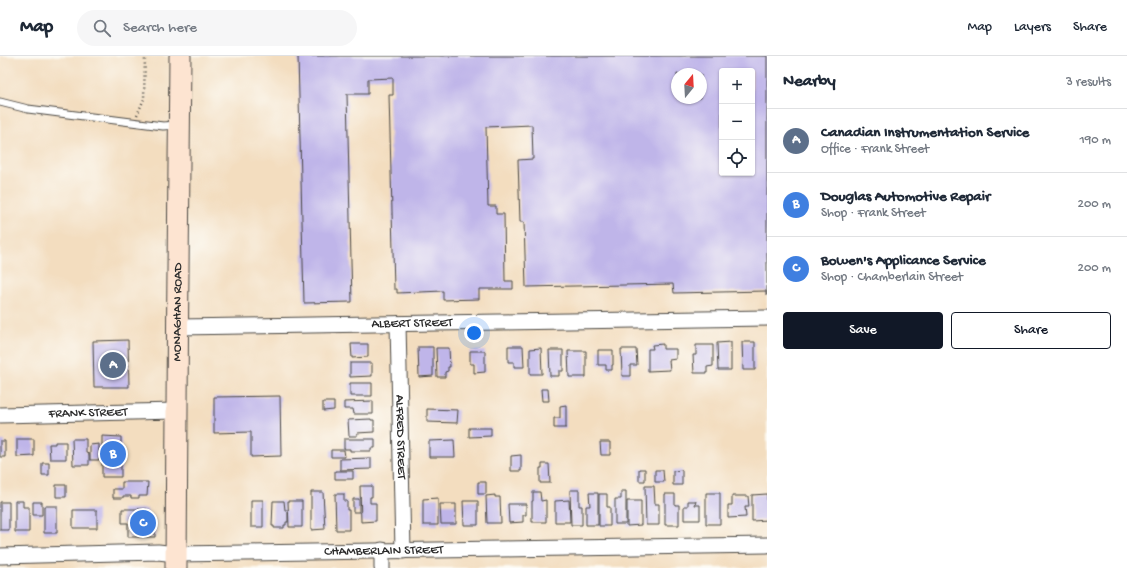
<!DOCTYPE html>
<meta charset="utf-8">
<style>
:root{--surface:#fff;--page:#f6f6f7;--text:#1f2937;--muted:#747a83;--line:#e0e1e3;--accent:#111827}
body{margin:0;font-family:"Gochi Hand",sans-serif;background:var(--page);color:var(--text)}
.controls{position:absolute;right:12px;top:12px;display:grid;overflow:hidden;border-radius:4px;box-shadow:0 1px 3px #0004}
.controls button{width:36px;height:36px;display:grid;place-items:center;padding:0;border:0;border-bottom:1px solid var(--line);background:var(--surface);color:var(--text);font:20px sans-serif}
.compass{position:absolute;left:671px;top:12px;width:36px;height:36px;border-radius:50%;background:var(--surface);box-shadow:0 1px 3px #0004;rotate:18deg}
.you{position:absolute;left:474px;top:277px;width:14px;height:14px;margin:-10px;border:3px solid #fff;border-radius:50%;background:#1a73e8;box-shadow:0 0 0 6px #1a73e833}
.badge{display:grid;place-items:center;width:26px;height:26px;border-radius:50%;background:var(--accent);color:#fff;font-size:13px;font-weight:700}
.pin{position:absolute;translate:-50% -50%;border:2px solid #fff;box-shadow:0 1px 4px #0006}
.list{margin:0;padding:0;list-style:none}
h2{display:flex;justify-content:space-between;align-items:center;height:52px;margin:0;padding:0 16px;font-size:17px}
h2 small{font-size:13px;font-weight:400;color:var(--muted)}
.list li{display:grid;grid-template-columns:26px 1fr auto;gap:12px;align-items:center;box-sizing:border-box;height:64px;padding:0 16px;border-top:1px solid var(--line)}
.list b{display:block;font-size:15px;white-space:nowrap}
.list p{margin:0;font-size:13px;white-space:nowrap;color:var(--muted)}
.list em{font-size:13px;font-style:normal;color:var(--muted)}
.actions{display:flex;gap:8px;padding:12px 16px}
.actions a{flex:1;padding:9px 0;border:1px solid var(--accent);border-radius:4px;text-align:center;font-size:14px;color:var(--accent)}
.actions .main{background:var(--accent);color:#fff}
.icon{flex:none;width:22px;height:22px;fill:none;stroke:currentColor;stroke-width:2;stroke-linecap:round;stroke-linejoin:round}
.map{position:relative;flex:none;width:767px;height:512px;overflow:hidden}
header{display:flex;align-items:center;gap:24px;box-sizing:border-box;height:56px;padding:0 20px;background:var(--surface);border-bottom:1px solid var(--line)}
header strong{font-size:19px}
nav{display:flex;gap:22px;margin-inline-start:auto;font-size:14px}
.search{width:280px;height:36px;background:var(--page);display:flex;align-items:center;gap:10px;box-sizing:border-box;padding:0 14px;border-radius:22px;color:var(--muted);font-size:15px}
main{display:flex}
aside{flex:1;background:var(--surface)}
.map>svg:first-child{display:block}
.building{fill:#bfb5e9;fill-rule:evenodd}
.lines{fill:none;stroke-linecap:round;stroke-linejoin:round}
.lane-casing{stroke:#494641;stroke-width:9}
.street-casing{stroke:#494641;stroke-width:17}
.secondary-casing{stroke:#494641;stroke-width:23}
.path{stroke:#494641;stroke-width:2.5;stroke-dasharray:1 3;stroke-linecap:butt}
.lane{stroke:#fff;stroke-width:7}
.street{stroke:#fff;stroke-width:15}
.secondary{stroke:#fde4d1;stroke-width:21}
.labels{text-anchor:middle;dominant-baseline:central;stroke-width:3;stroke-linejoin:round;paint-order:stroke}
.street-label{font-size:13px;fill:#2b2b2b;stroke:#fdfcf7}
</style>
<header>
<strong>Map</strong>
<div class="search"><svg class="icon" aria-label="search" viewBox="0 0 24 24"><circle cx="10" cy="10" r="6"/><path d="M15 15l6 6"/></svg>Search here</div>
<nav><a>Map</a><a>Layers</a><a>Share</a></nav>
</header>
<main>
<div class="map">
<svg width="767" height="512" viewBox="0 0 767 512">
<rect width="100%" height="100%" fill="#fdfcf7"/>
<filter id="ink" filterUnits="userSpaceOnUse"><feTurbulence type="fractalNoise" baseFrequency=".025" numOctaves="2"/><feDisplacementMap in="SourceGraphic" scale="8" xChannelSelector="R" yChannelSelector="G"/><feConvolveMatrix kernelMatrix="1 2 1 2 8 2 1 2 1" color-interpolation-filters="sRGB"/></filter>
<filter id="wash" filterUnits="userSpaceOnUse"><feTurbulence type="fractalNoise" baseFrequency=".012" numOctaves="4" result="noise"/><feDisplacementMap in="SourceGraphic" scale="16" xChannelSelector="R" yChannelSelector="G"/><feGaussianBlur stdDeviation="0.9" result="paint"/><feColorMatrix in="noise" values="0 0 0 0 0 0 0 0 0 0 0 0 0 0 0 0 0 1.4 0 .05"/><feComposite in="paint" operator="in"/></filter>
<g filter="url(#wash)">
<rect width="100%" height="100%" fill="#f3ddbf"/>
<g id="blocks">
<!-- building -->
<path class="building" d="M298 0H767V239H766V235L674 237 673 228 526 231 524 166H520L518 104 533 103 532 69 486 71 488 150H496V158H504L505 225H513V233H479V243L443 244V235L397 237V233H394L389 39H393V22L368 23V38H347L352 246 304 247ZM722 15H752V117H722ZM677 18H701V42H677Z
M128 284 129 331H94L93 285Z
M731 286V314H718L717 287Z
M742 286H755V314H743Z
M351 288H368V301L352 302Z
M663 288V293H676V303L669 304 670 314 648 315V293H653L652 289Z
M696 289H713V310L707 311V317H694L693 299H696Z
M508 290H523L524 311H514V306H508Z
M418 291H433V320L419 321Z
M436 292H449L450 311H448V315L445 316V321H437Z
M541 292 542 318H530V293Z
M621 293H636L637 309H630V320H622Z
M549 294H563V315H559V320H550Z
M598 294H613V309H612V314H606V309H598Z
M470 295H485V316L474 317V308H470Z
M568 295H586V321H569Z
M350 307H372V320L350 321Z
M350 327H372V340H350Z
M541 333H548L549 345H542Z
M280 340 281 400 251 401V376L214 377V341Z
M373 345V358H354L353 353H344V346Z
M323 346H334V354L323 355Z
M566 349V372H554V362H560V350Z
M427 353 458 354 457 367 427 366Z
M371 363V364H374V376L357 377V380H349L348 364Z
M469 372H491V380L469 381Z
M102 380 121 381V421H102Z
M17 383H34V400L17 401Z
M72 383H86V397L89 398V409H73Z
M344 383H375V392H371V395H350V393H344Z
M454 384 455 401H429V385Z
M0 385H5V401H0Z
M55 386H66V403H50L49 388H55Z
M600 386H610V399H601Z
M99 388V404H90V389Z
M331 394H344L345 401H331Z
M521 399V415H511V400Z
M371 402V413L340 414V403Z
M42 407H49V419H42Z
M542 408H549L550 427H540V412H542Z
M639 413H645V425H639Z
M655 414H663L664 426H655Z
M682 414V429H673V415Z
M335 415H353V423H335Z
M122 426H148L147 440H139V442H131V440H123V442H113V433H122Z
M478 426H486V438H478Z
M56 429H66V441H56Z
M360 430H372V441H370V447H376V465L361 466Z
M645 430H654L655 448H659V469H646Z
M570 434H579V450H582V469H571Z
M621 435H626V468H615V443H621Z
M311 436H323L325 473 311 474Z
M533 436H540L541 445 546 444V466H532V445H533Z
M589 437H598V469H586V450H590Z
M706 437H720V468H706Z
M335 438H344V445H347V454H349V474H336Z
M599 438H607V451H610V470H599Z
M665 438H675V449H679V469H665Z
M767 438V464L752 465V439Z
M495 439V441H500L501 467H487L486 440Z
M732 440H748L749 451H745L746 461 728 462V449H732Z
M438 442V469H423V443Z
M353 443H359V456H353Z
M251 444H263V471H251Z
M569 444 570 466H555V445Z
M15 445H23V451H29V476H15Z
M273 445H284L285 454H288V466H286V469H284V472H274V470H272Z
M288 445H302V471H289Z
M463 445H478V469H464Z
M627 445H641V469L627 470Z
M688 445H696L695 449H700V464H684V450H688Z
M0 446H9V474H0Z
M33 446H42V459H33Z
M440 448H456V468H441Z
M508 448H526V459H523V466L509 467Z
M44 450H57V477H44Z
M122 453H147L148 465 155 466V481H128V467H122Z
M73 454H97V472H73Z"/>
</g>
</g>
<g filter="url(#ink)">
<use href="#blocks" fill-opacity="0" stroke="#494641" stroke-width="1"/>
<g class="lines">
<!-- lane casing -->
<g class="lane-casing">
<path id="lane" d="M0 46 28 53 163 70 177 69"/>
</g>
<!-- street casing -->
<g class="street-casing">
<g id="street">
<path id="s1" d="M398 268 403 495"/>
<path id="s2" d="M178 271 767 262"/>
<path id="s3" d="M0 359 176 355"/>
<path id="s4" d="M0 500 158 496 176 498 767 489"/>
<path d="M382 512V494"/>
</g>
</g>
<!-- secondary casing -->
<g class="secondary-casing">
<g id="secondary">
<path id="s5" d="M176 512C176 341 179 171 180 0"/>
</g>
</g>
<!-- path -->
<path class="path" d="M137 59 144 43 145 0"/>
<!-- lane -->
<use href="#lane" class="lane"/>
<!-- street -->
<use href="#street" class="street"/>
<!-- secondary -->
<use href="#secondary" class="secondary"/>
</g>
</g>
<g class="labels">
<!-- street labels -->
<g class="street-label">
<text stroke="none"><textPath href="#s5" startOffset="256">MONAGHAN ROAD</textPath></text>
<text stroke="none"><textPath href="#s2" startOffset="234">ALBERT STREET</textPath></text>
<text stroke="none"><textPath href="#s3" startOffset="88">FRANK STREET</textPath></text>
<text stroke="none"><textPath href="#s1" startOffset="113">ALFRED STREET</textPath></text>
<text stroke="none"><textPath href="#s4" startOffset="384">CHAMBERLAIN STREET</textPath></text>
</g>
</g>
</svg>
<div class="controls">
<button>+</button>
<button>−</button>
<button><svg class="icon" aria-label="locate" viewBox="0 0 24 24"><circle cx="12" cy="12" r="6"/><path d="M12 2v4M12 18v4M2 12h4M18 12h4"/></svg></button>
</div>
<svg class="compass" viewBox="-18 -18 36 36"><path d="M0-13l5 13h-10z" fill="#e53935"/><path d="M0 13l5-13h-10z" fill="#747a83"/></svg>
<div class="you"></div>
<div class="pin badge" style="left:113px;top:309px;background:#5c6f8a">A</div>
<div class="pin badge" style="left:113px;top:398px;background:#3f7fe0">B</div>
<div class="pin badge" style="left:143px;top:467px;background:#3f7fe0">C</div>
</div>
<aside>
<h2>Nearby<small>3 results</small></h2>
<ul class="list">
<li><span class="badge" style="background:#5c6f8a">A</span><div><b>Canadian Instrumentation Service</b><p>Office · Frank Street</p></div><em>190 m</em></li>
<li><span class="badge" style="background:#3f7fe0">B</span><div><b>Douglas Automotive Repair</b><p>Shop · Frank Street</p></div><em>200 m</em></li>
<li><span class="badge" style="background:#3f7fe0">C</span><div><b>Bowen's Applicance Service</b><p>Shop · Chamberlain Street</p></div><em>200 m</em></li>
</ul>
<div class="actions"><a class="main">Save</a><a>Share</a></div>
</aside>
</main>
